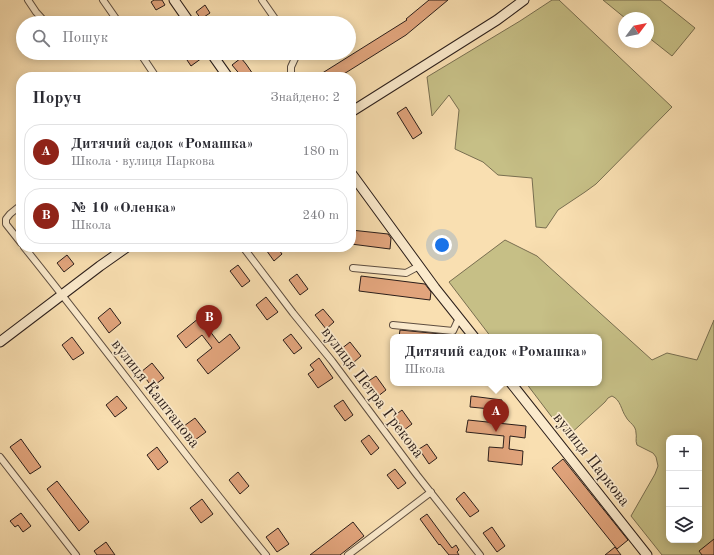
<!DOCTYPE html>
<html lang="uk">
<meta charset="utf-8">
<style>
:root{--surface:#fff;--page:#f2f2f3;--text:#2b2b33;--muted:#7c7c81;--line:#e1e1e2;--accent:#8f2418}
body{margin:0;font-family:"Old Standard TT",serif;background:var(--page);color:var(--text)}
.controls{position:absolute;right:12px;bottom:12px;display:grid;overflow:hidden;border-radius:8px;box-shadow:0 2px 10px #0003}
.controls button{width:36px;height:36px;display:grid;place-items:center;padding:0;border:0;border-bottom:1px solid var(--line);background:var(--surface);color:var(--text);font:20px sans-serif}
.compass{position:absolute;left:618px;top:12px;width:36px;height:36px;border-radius:50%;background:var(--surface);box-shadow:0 2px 10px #0003;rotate:58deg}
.you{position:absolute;left:442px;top:245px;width:14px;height:14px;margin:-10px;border:3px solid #fff;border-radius:50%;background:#1a73e8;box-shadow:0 0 0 6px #1a73e833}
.badge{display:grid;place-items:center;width:26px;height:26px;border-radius:50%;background:var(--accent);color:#fff;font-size:13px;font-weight:700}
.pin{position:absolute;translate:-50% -33px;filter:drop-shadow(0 1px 2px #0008)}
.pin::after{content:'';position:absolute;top:21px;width:14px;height:12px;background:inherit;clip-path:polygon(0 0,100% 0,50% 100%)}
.popup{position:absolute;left:390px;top:334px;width:212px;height:52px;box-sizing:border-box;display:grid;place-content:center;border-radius:8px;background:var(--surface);filter:drop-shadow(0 1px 3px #0005);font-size:13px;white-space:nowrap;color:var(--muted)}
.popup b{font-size:15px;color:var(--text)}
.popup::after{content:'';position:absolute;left:50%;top:100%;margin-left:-8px;border:8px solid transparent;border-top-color:var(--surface)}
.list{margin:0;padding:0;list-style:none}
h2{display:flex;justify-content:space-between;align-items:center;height:52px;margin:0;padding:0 16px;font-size:17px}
h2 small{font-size:13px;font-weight:400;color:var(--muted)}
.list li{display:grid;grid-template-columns:26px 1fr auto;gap:12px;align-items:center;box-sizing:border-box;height:56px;margin:0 8px 8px;padding:0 8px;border:1px solid var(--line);border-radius:16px}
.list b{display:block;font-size:15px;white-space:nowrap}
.list p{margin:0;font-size:13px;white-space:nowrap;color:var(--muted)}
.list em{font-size:13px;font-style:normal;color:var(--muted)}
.icon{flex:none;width:22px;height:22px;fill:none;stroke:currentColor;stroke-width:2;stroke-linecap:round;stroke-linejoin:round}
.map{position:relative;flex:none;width:714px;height:555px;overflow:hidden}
.search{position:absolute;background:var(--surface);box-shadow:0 2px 10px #0003;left:16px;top:16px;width:340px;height:44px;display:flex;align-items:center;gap:10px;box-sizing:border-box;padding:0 14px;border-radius:22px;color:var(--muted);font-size:15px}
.panel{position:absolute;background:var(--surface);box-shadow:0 2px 10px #0003;left:16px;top:72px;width:340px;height:180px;border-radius:16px}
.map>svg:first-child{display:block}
.green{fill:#c6bf86;stroke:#786e50;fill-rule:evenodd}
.building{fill:#e1a47c;stroke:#2b1e1a}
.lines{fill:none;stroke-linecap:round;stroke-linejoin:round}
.street-casing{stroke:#5e4e40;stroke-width:8}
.secondary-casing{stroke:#2b1e1a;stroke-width:11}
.street{stroke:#fbeacc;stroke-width:6}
.secondary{stroke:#fbeacc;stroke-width:9}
.labels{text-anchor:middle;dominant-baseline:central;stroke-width:3.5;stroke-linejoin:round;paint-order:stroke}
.street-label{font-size:16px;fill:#2b1e1a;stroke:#fbeacc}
</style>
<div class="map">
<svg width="714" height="555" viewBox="0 0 714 555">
<rect width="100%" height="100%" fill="#f9dfb1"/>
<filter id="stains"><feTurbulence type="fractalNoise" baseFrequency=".005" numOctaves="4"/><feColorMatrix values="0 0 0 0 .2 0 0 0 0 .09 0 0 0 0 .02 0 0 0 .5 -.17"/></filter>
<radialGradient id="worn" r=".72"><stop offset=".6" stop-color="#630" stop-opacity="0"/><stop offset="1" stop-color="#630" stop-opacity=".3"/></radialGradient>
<!-- green -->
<path class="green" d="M552 0H559L672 107 596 184 585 192 558 210 546 228 536 227 532 178 498 175 483 162 455 149 459 110 449 95 432 116 427 77 520 21Z
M603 0H660L695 28 672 56 648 37V18H625Z
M505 240 537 256 652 360 667 353 697 360 714 320V555H662L631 516 655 474 658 466 656 457 653 453 637 445C635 440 637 437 636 433 636 425 629 423 626 417 621 410 621 400 612 396L608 398 605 402 567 437 526 383H599V337H491L449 282ZM669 438H699V540H669Z"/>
<!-- building -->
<path class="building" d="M154 0H162L165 5 156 10 151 2Z
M429 0H448L406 35 339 77H316L407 20 406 19Z
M205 5 210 13 201 19 196 12Z
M196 53H199L202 58 191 66 187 60Z
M241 58 246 64 255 77H242L232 65Z
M406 107 422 133 413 139 397 113Z
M351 230 388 234 391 238 390 249 351 244Z
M264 247H277L282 254 274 261Z
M67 255 74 264 64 272 57 263Z
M238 265 250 281 242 287 230 271Z
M297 274 308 289 300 295 289 280Z
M361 276 425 284 431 292 430 300 359 291Z
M266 297 278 312 267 320 256 305Z
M110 308 121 323 109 333 98 318Z
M210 309 220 322 209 330 219 343 230 334 240 348 208 374 197 360 212 348 202 335 186 348 177 336Z
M323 309 334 322 326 329 315 315Z
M400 330 451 335V337H399Z
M291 334 302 348 294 354 283 340Z
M72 337 84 353 73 360 62 345Z
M350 342 361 356 353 363 341 349Z
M319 358 333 378 318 388 308 374 314 370 310 365Z
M152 363 164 378 152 387 141 372Z
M376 376 386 390 377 397 367 382Z
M117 396 127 408 115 417 106 405Z
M471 396 502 400 501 410 470 407Z
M343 400 353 415 345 421 334 406Z
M402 410 412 424 404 430 394 416Z
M195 418 206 432 195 440 184 426Z
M468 420 526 426 525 438 510 436 509 449 523 451 522 465 488 461 489 447 503 448 504 436 466 432Z
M369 435 379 448 371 455 361 441Z
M21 439 41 467 30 474 10 447Z
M427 444 437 458 429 464 419 449Z
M157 447 168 462 158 470 147 455Z
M563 459 628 540 617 549 552 468Z
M395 469 406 483 398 489 387 475Z
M238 472 249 486 240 494 229 480Z
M57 481 89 522 79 531 47 489Z
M464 492 479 511 470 517 456 499Z
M202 499 213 514 201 523 190 508Z
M21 513 31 526 23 532 18 525 15 527 10 521Z
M427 514 452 548 456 545 459 550 457 552 459 555H449L440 544 439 545 420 519Z
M353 522 364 536 340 555H310Z
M492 527 505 546 497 552 483 533Z
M278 528 289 544 277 552 266 537Z
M714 539V555H702L699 551Z
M106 542 115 555H97L94 551Z
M615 547 621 555H605Z"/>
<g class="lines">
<!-- street casing -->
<g class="street-casing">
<path id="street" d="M28 0 36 12 46 23
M103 0 119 23
M262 0 278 23
M140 53 156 77
M291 77V67L297 54 296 53
M21 205 10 214 6 219V224L21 243
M24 247C106 349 183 454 266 555
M243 247 293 313 332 361 417 475 480 555
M353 268 406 273 419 266
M393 325 453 331 459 318
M0 457 76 555
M348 555 431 492"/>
</g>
<!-- secondary casing -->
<g class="secondary-casing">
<path id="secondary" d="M174 0 190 23
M211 53 228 77
M351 112 497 20 524 0
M351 173 435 288 474 337
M0 342 100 266 127 247
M511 383 647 555"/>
</g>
<!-- street -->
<use href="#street" class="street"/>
<!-- secondary -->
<use href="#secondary" class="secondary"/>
</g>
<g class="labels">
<!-- street labels -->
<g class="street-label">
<text transform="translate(372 393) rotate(53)">вулиця Петра Грекова</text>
<text transform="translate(155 394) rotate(52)">вулиця Каштанова</text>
<text transform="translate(591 460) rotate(52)">вулиця Паркова</text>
</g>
</g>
<rect width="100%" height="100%" filter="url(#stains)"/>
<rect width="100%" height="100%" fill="url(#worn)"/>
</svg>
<div class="controls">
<button>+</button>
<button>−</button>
<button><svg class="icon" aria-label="layers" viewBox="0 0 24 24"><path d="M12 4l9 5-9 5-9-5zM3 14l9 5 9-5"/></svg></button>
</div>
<svg class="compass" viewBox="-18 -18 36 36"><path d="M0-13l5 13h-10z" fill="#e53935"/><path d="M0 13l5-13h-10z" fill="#7c7c81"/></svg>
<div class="you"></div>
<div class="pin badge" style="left:496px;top:432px">A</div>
<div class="popup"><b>Дитячий садок «Ромашка»</b>Школа</div>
<div class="pin badge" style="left:209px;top:338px">B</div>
<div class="search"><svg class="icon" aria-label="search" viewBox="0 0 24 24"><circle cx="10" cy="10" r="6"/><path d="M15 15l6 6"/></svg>Пошук</div>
<section class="panel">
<h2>Поруч<small>Знайдено: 2</small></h2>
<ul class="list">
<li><span class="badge">A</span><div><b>Дитячий садок «Ромашка»</b><p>Школа · вулиця Паркова</p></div><em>180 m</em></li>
<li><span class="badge">B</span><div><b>№ 10 «Оленка»</b><p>Школа</p></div><em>240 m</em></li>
</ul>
</section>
</div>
